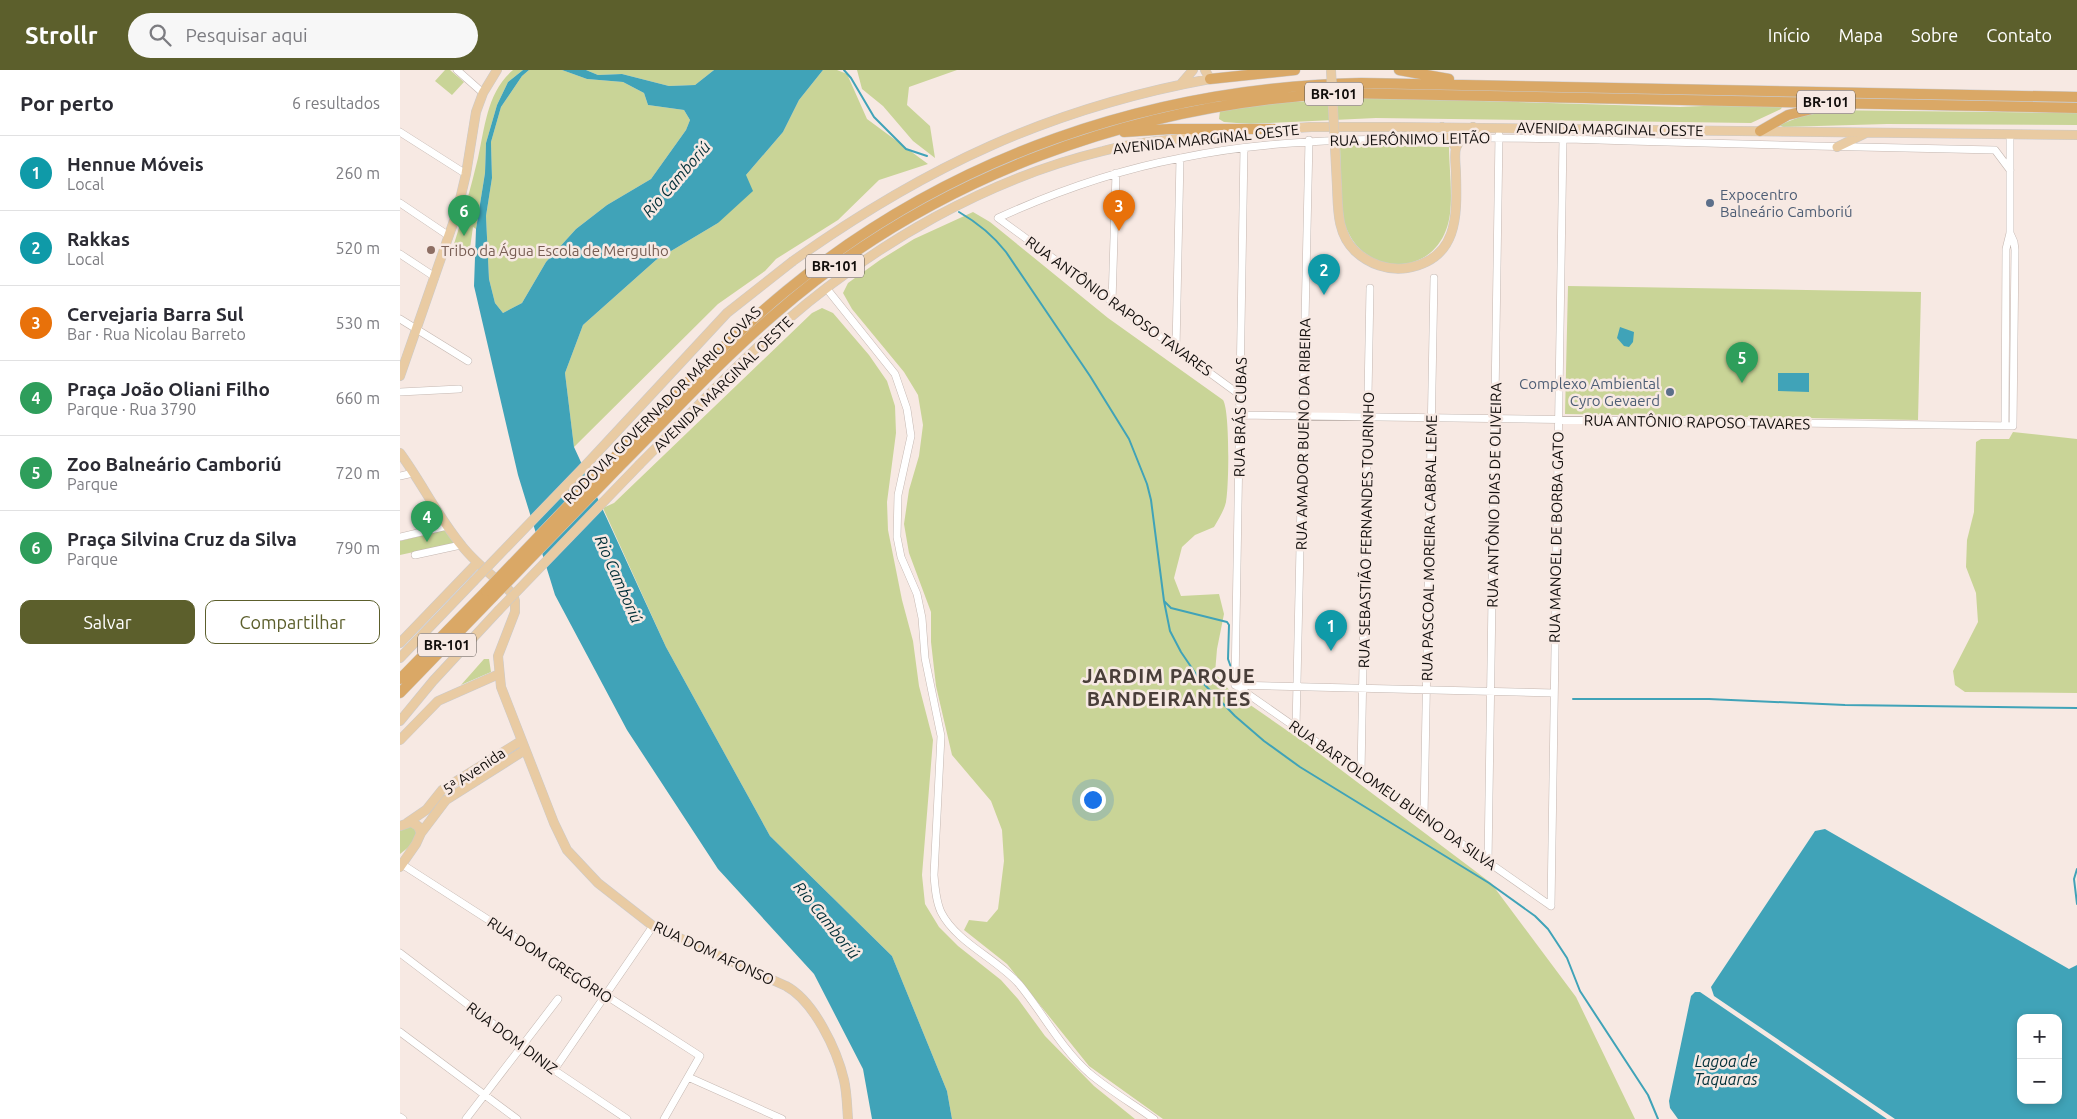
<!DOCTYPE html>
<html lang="pt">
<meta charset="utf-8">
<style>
:root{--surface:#fff;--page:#f7f7f7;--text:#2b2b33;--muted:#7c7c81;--line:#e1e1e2;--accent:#5c5f2c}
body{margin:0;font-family:Ubuntu,sans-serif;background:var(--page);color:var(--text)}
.controls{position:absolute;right:15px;bottom:15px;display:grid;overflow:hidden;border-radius:10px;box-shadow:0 2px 8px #0003}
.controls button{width:45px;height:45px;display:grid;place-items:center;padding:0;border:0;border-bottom:1px solid var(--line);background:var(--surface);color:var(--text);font:25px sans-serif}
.you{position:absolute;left:692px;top:729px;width:18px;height:18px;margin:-12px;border:4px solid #fff;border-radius:50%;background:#1a73e8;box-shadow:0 0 0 8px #1a73e833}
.badge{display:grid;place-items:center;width:32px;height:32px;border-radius:50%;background:var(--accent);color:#fff;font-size:16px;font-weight:700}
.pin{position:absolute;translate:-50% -41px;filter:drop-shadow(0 1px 2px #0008)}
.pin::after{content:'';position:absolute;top:26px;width:18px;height:15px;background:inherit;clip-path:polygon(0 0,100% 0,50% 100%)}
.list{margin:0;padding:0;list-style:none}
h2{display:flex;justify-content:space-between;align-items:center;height:65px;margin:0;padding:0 20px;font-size:21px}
h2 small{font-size:16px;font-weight:400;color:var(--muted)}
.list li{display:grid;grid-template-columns:32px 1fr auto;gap:15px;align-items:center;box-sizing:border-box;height:75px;padding:0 20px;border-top:1px solid var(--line)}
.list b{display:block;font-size:19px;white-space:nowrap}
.list p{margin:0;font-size:16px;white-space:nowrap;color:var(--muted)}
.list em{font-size:16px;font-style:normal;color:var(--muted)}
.actions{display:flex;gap:10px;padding:15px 20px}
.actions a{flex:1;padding:11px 0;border:1px solid var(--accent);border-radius:10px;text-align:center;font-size:18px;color:var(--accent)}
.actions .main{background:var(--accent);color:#fff}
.icon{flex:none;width:28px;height:28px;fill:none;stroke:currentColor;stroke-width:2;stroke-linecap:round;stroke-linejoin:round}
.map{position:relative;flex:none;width:1677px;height:1049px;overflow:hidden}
header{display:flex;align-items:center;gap:30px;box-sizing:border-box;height:70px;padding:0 25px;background:var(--accent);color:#fff}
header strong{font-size:24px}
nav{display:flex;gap:28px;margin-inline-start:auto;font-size:18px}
.search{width:350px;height:45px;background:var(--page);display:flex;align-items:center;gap:12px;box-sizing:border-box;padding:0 18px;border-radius:28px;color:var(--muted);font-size:19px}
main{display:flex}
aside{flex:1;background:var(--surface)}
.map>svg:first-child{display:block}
.green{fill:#c9d497}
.water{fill:#40a3b8;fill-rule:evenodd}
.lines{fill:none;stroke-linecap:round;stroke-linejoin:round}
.stream{stroke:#40a3b8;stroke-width:2}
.minor-casing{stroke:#c4b7b1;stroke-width:8}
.major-casing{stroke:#cbcaca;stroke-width:10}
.highway-casing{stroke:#cbcaca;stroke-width:11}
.minor{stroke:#fff;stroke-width:7}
.major{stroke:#e9cba3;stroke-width:9}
.highway{stroke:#daa866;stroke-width:10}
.major-bridge-casing{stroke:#cbcaca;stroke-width:10;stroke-linecap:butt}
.highway-bridge-casing{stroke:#cbcaca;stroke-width:11;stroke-linecap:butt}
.major-bridge{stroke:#e9cba3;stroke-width:9}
.highway-bridge{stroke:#daa866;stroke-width:10}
.service-dot{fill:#5c6f8a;stroke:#f7e9e3;stroke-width:2}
.education-dot{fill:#8d6e63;stroke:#f7e9e3;stroke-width:2}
.labels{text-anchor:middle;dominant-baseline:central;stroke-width:5;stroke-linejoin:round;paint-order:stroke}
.shield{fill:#f7e9e3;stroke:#57504c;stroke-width:1}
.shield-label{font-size:14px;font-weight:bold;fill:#120e0c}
.street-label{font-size:15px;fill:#120e0c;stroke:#f7e9e3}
.service-label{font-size:15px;fill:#4e5e75;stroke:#f7e9e3;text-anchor:start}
.education-label{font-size:15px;fill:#785e54;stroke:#f7e9e3;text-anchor:start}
.water-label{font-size:16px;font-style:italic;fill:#002f38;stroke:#f7e9e3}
.district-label{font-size:20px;font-weight:bold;letter-spacing:1px;fill:#493e39;stroke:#f7e9e3}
</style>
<header>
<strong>Strollr</strong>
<div class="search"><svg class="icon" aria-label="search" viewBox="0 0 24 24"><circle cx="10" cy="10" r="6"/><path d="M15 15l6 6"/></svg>Pesquisar aqui</div>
<nav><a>Início</a><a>Mapa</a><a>Sobre</a><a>Contato</a></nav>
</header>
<main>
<aside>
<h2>Por perto<small>6 resultados</small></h2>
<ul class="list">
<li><span class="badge" style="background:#0f9aa8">1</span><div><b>Hennue Móveis</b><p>Local</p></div><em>260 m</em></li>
<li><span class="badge" style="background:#0f9aa8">2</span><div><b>Rakkas</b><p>Local</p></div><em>520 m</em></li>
<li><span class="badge" style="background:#e8710a">3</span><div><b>Cervejaria Barra Sul</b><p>Bar · Rua Nicolau Barreto</p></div><em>530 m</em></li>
<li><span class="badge" style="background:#2e9e5b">4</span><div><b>Praça João Oliani Filho</b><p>Parque · Rua 3790</p></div><em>660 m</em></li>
<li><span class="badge" style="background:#2e9e5b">5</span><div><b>Zoo Balneário Camboriú</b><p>Parque</p></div><em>720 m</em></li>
<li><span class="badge" style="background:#2e9e5b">6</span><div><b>Praça Silvina Cruz da Silva</b><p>Parque</p></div><em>790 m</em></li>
</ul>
<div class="actions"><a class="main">Salvar</a><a>Compartilhar</a></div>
</aside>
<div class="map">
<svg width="1677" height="1049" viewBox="0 0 1677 1049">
<rect width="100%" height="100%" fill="#f7e9e3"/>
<!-- green -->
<path class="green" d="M45 0H50L64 12 52 25 35 11Z
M113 0H123L108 12 97 35 86 73 85 103 76 159 73 157 69 185 54 174C63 146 71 117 78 88 85 57 87 22 113 0Z
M129 0H162L187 9 223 12 244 23 248 35 284 40 290 50 286 60 251 109 207 135 176 159 146 192 122 233 103 243 95 233 89 209 86 146 92 108 91 72 101 37 122 6Z
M186 0H314L295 15 269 16 222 4 198 5Z
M423 0H437L447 4 467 49 528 94 479 110 438 150 376 189 365 201 318 234 174 377 165 303 183 255 256 190 318 153 346 105 383 62 399 30Z
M457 0H557L509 17 507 35 530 56 535 88 513 71 483 36 462 19Z
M982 28 1280 37 1351 34 1382 37 1381 39 1351 53 976 48 850 54 824 52 819 49 820 41 863 33Z
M1418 40 1677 43V55L1487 54 1383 57 1379 55Z
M940 75 1049 77C1049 101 1055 138 1046 160 1029 206 968 205 948 162 938 142 941 99 940 75Z
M573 142 590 152 708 248 823 330C830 340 829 418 826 432 824 441 818 450 814 457L795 465 782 477 774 508 781 526 819 524 824 544 817 579 815 603 830 621 908 675 1091 813 1176 927 1235 1049H763L689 996 607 894 564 860 569 850 587 852 598 839 604 791 602 760 591 731 552 685 536 616 531 572V542L509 483 504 454 509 420 519 386 523 355 518 325 504 302 452 239 443 223 448 213 480 190 514 169Z
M1168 216 1521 222 1518 350 1165 344Z
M422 238 433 243 469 285 487 311 495 336 496 363 487 432 488 460 502 530 513 571 519 616 533 670 522 805 525 834 539 857 558 876 601 910 618 929 645 966 694 1016 735 1049H552L547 1021 492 886 370 766 266 577 203 438 214 433 412 243Z
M1613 362 1677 369V623L1565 622 1555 615 1553 601 1578 552 1576 523 1566 497 1567 470 1574 442 1576 372 1581 369H1609Z
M45 460 55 473 0 485V471Z
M84 589H89L91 602 61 615Z
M10 756 15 759 17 765 10 776 0 784V761Z"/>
<!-- water -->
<path class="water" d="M123 0H129L122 6 101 37 91 72 92 108 86 146 89 209 95 233 103 243 122 233 146 192 176 159 207 135 251 109 286 60 290 50 284 40 248 35 244 23 223 12 187 9 162 0H186L198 5 222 4 269 16 295 15 314 0H423L399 30 383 62 346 105 353 121 318 153 256 190 183 255 165 303 174 377 266 577 370 766 492 886 547 1021 552 1049H472L463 999 414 904 318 799 227 660 155 525 118 405 74 216 76 159 85 103 86 73 97 35 108 12Z
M1220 257 1234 262 1233 272 1229 277 1224 276 1217 268Z
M1378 303H1409V322L1378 321Z
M1425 759 1669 899 1677 895V1049H1495L1314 926 1311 917 1415 761ZM1621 948H1658V1030H1621Z
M1295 922H1300L1487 1049H1278L1270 1038 1269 1031 1291 926Z"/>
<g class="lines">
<!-- stream -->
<path class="stream" d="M444 0 451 8 474 47 506 79 527 86
M559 142C578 153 592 164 606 182L690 306 729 369 747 414 751 430 764 531 770 561 781 582 800 610 835 646 864 671 900 697 1089 813 1135 846 1148 859 1167 888 1180 921 1248 1025 1258 1049
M764 531 771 538 827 552 829 555 828 589 833 603
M1173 629H1309L1445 635 1677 638
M1677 799 1674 809 1677 834"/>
<!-- minor casing -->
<g class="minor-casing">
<path id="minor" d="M57 0 83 23
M0 62 66 104
M0 133 49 166
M0 184 35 207
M427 219 495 304 507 339 511 366 498 425 497 467 501 487 517 524 522 548 525 588 541 666 534 805C535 818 536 831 541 842 556 872 597 889 619 914 643 943 660 977 689 1003 709 1020 733 1034 754 1049
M712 232 716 103
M0 249 68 291
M776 279 780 88
M0 322 59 319
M840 325 598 148C657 121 717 100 781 88 852 73 924 70 997 69 1075 67 1153 68 1230 71 1352 74 1473 78 1595 80L1610 100
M840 345 1613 356 1615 180 1614 172 1610 163
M1605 356 1606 179 1610 163V64
M0 406 13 403
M0 467 47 456
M15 485 61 475
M835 615 844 78
M835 615 1151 836
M835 615 1154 623
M896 658 909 70
M961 703 970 218
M1024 747 1034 208
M1088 792 1099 65
M0 793 300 986 264 1049
M1151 836 1163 69
M0 883 154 1000 227 1049
M0 962 117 1049
M154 1000 253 856
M288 1007 382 1049
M0 1047 3 1049
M66 1049 158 929"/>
</g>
<!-- major casing -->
<g class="major-casing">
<path id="major" d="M780 15 793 0
M1042 57 1056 78
M867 60 911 57H995L1677 65
M1437 77 1466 63
M937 116C938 139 937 164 955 181 969 194 988 201 1007 198 1059 189 1057 145 1056 104 1056 97 1054 85 1056 78 1059 69 1067 63 1073 57
M393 191C525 97 650 38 810 9L805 0
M0 306 57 142 66 104 76 42 83 23 97 0
M0 383C22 413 38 447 62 476 77 495 96 508 113 524L115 531V542L98 586 101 617 154 753 167 780 198 813 253 856 386 916C414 931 437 980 444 1010 447 1023 447 1036 448 1049
M240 394C288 346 335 296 386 251 476 173 587 109 703 81 748 69 796 68 842 63
M0 573 77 493
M0 588 73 512
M0 651 33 611 98 541
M0 670 38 631 99 604
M7 753 26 740 42 720 121 671
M0 756 11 752 18 756 21 763
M0 797 16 774 21 763 46 730 125 680"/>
</g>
<!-- highway casing -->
<g class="highway-casing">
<path id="highway" d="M999 0 1049 9
M810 9 895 0
M1360 61 1388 45 1424 36
M724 62 770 59H874
M211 391C268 333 323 273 386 221 550 86 750 18 961 13L1677 27
M218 398C270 346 319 292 375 244 533 106 733 34 941 23L1677 38
M0 609 86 521
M0 623 93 527"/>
</g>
<!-- minor -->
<use href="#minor" class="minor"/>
<!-- major -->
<use href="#major" class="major"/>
<!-- highway -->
<use href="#highway" class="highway"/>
<!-- major-bridge casing -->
<g class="major-bridge-casing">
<path id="major-bridge" d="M931 0 937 116
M73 512 182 399 327 243 393 191
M98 541 240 394"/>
</g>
<!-- highway-bridge casing -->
<g class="highway-bridge-casing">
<path id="highway-bridge" d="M86 521 211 391
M93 527 218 398"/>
</g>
<!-- major-bridge -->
<use href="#major-bridge" class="major-bridge"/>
<!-- highway-bridge -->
<use href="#highway-bridge" class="highway-bridge"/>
</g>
<!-- markers -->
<g class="service-dot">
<circle cx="1310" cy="133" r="5"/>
<circle cx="1270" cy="322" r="5"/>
</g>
<circle class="education-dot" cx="31" cy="180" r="5"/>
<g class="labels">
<!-- shield labels -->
<g class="shield">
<rect x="905" y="12.5" width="58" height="23" rx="4"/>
<rect x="1397" y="20.5" width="58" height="23" rx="4"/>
<rect x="406" y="184.5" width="58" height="23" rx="4"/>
<rect x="18" y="563.5" width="58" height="23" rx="4"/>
</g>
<g class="shield-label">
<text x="934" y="24">BR-101</text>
<text x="1426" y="32">BR-101</text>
<text x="435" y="196">BR-101</text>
<text x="47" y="575">BR-101</text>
</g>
<!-- street labels -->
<g class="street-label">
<text transform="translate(1210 59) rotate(1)">AVENIDA MARGINAL OESTE</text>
<text transform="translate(806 69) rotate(-6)">AVENIDA MARGINAL OESTE</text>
<text transform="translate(1010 69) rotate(-1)">RUA JERÔNIMO LEITÃO</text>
<text transform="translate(719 236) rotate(36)">RUA ANTÔNIO RAPOSO TAVARES</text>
<text transform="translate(323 314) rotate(-44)">AVENIDA MARGINAL OESTE</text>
<text transform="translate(262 335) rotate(-45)">RODOVIA GOVERNADOR MÁRIO COVAS</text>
<text transform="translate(840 347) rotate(-89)">RUA BRÁS CUBAS</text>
<text transform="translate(1297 352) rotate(1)">RUA ANTÔNIO RAPOSO TAVARES</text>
<text transform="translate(903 364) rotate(-89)">RUA AMADOR BUENO DA RIBEIRA</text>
<text transform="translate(1094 425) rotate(-89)">RUA ANTÔNIO DIAS DE OLIVEIRA</text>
<text transform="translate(966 460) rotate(-89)">RUA SEBASTIÃO FERNANDES TOURINHO</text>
<text transform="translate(1156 467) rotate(-89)">RUA MANOEL DE BORBA GATO</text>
<text transform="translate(1029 478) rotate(-89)">RUA PASCOAL MOREIRA CABRAL LEME</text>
<text transform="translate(74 701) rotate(-34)">5ª Avenida</text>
<text transform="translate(993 725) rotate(35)">RUA BARTOLOMEU BUENO DA SILVA</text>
<text transform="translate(314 883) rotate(25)">RUA DOM AFONSO</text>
<text transform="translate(150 890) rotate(33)">RUA DOM GREGÓRIO</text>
<text transform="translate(112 968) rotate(37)">RUA DOM DINIZ</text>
</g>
<!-- service labels -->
<g class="service-label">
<text x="1320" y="124">Expocentro<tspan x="1320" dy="17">Balneário Camboriú</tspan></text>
<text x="1260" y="313" text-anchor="end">Complexo Ambiental<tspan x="1260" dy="17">Cyro Gevaerd</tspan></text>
</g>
<!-- education labels -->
<g class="education-label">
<text x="41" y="180">Tribo da Água Escola de Mergulho</text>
</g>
<!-- water labels -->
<g class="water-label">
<text transform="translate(276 109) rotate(-49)">Rio Camboriú</text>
<text transform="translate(219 509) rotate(66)">Rio Camboriú</text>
<text transform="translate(427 850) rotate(51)">Rio Camboriú</text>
<text x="1326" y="991">Lagoa de<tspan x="1326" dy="18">Taquaras</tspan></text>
</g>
<!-- district labels -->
<g class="district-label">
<text x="769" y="605">JARDIM PARQUE<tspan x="769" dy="23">BANDEIRANTES</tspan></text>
</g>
</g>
</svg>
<div class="controls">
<button>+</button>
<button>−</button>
</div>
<div class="you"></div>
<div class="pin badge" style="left:931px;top:581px;background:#0f9aa8">1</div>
<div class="pin badge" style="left:924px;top:225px;background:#0f9aa8">2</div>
<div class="pin badge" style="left:719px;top:161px;background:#e8710a">3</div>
<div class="pin badge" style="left:27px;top:472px;background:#2e9e5b">4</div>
<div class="pin badge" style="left:1342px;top:313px;background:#2e9e5b">5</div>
<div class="pin badge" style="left:64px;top:166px;background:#2e9e5b">6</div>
</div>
</main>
